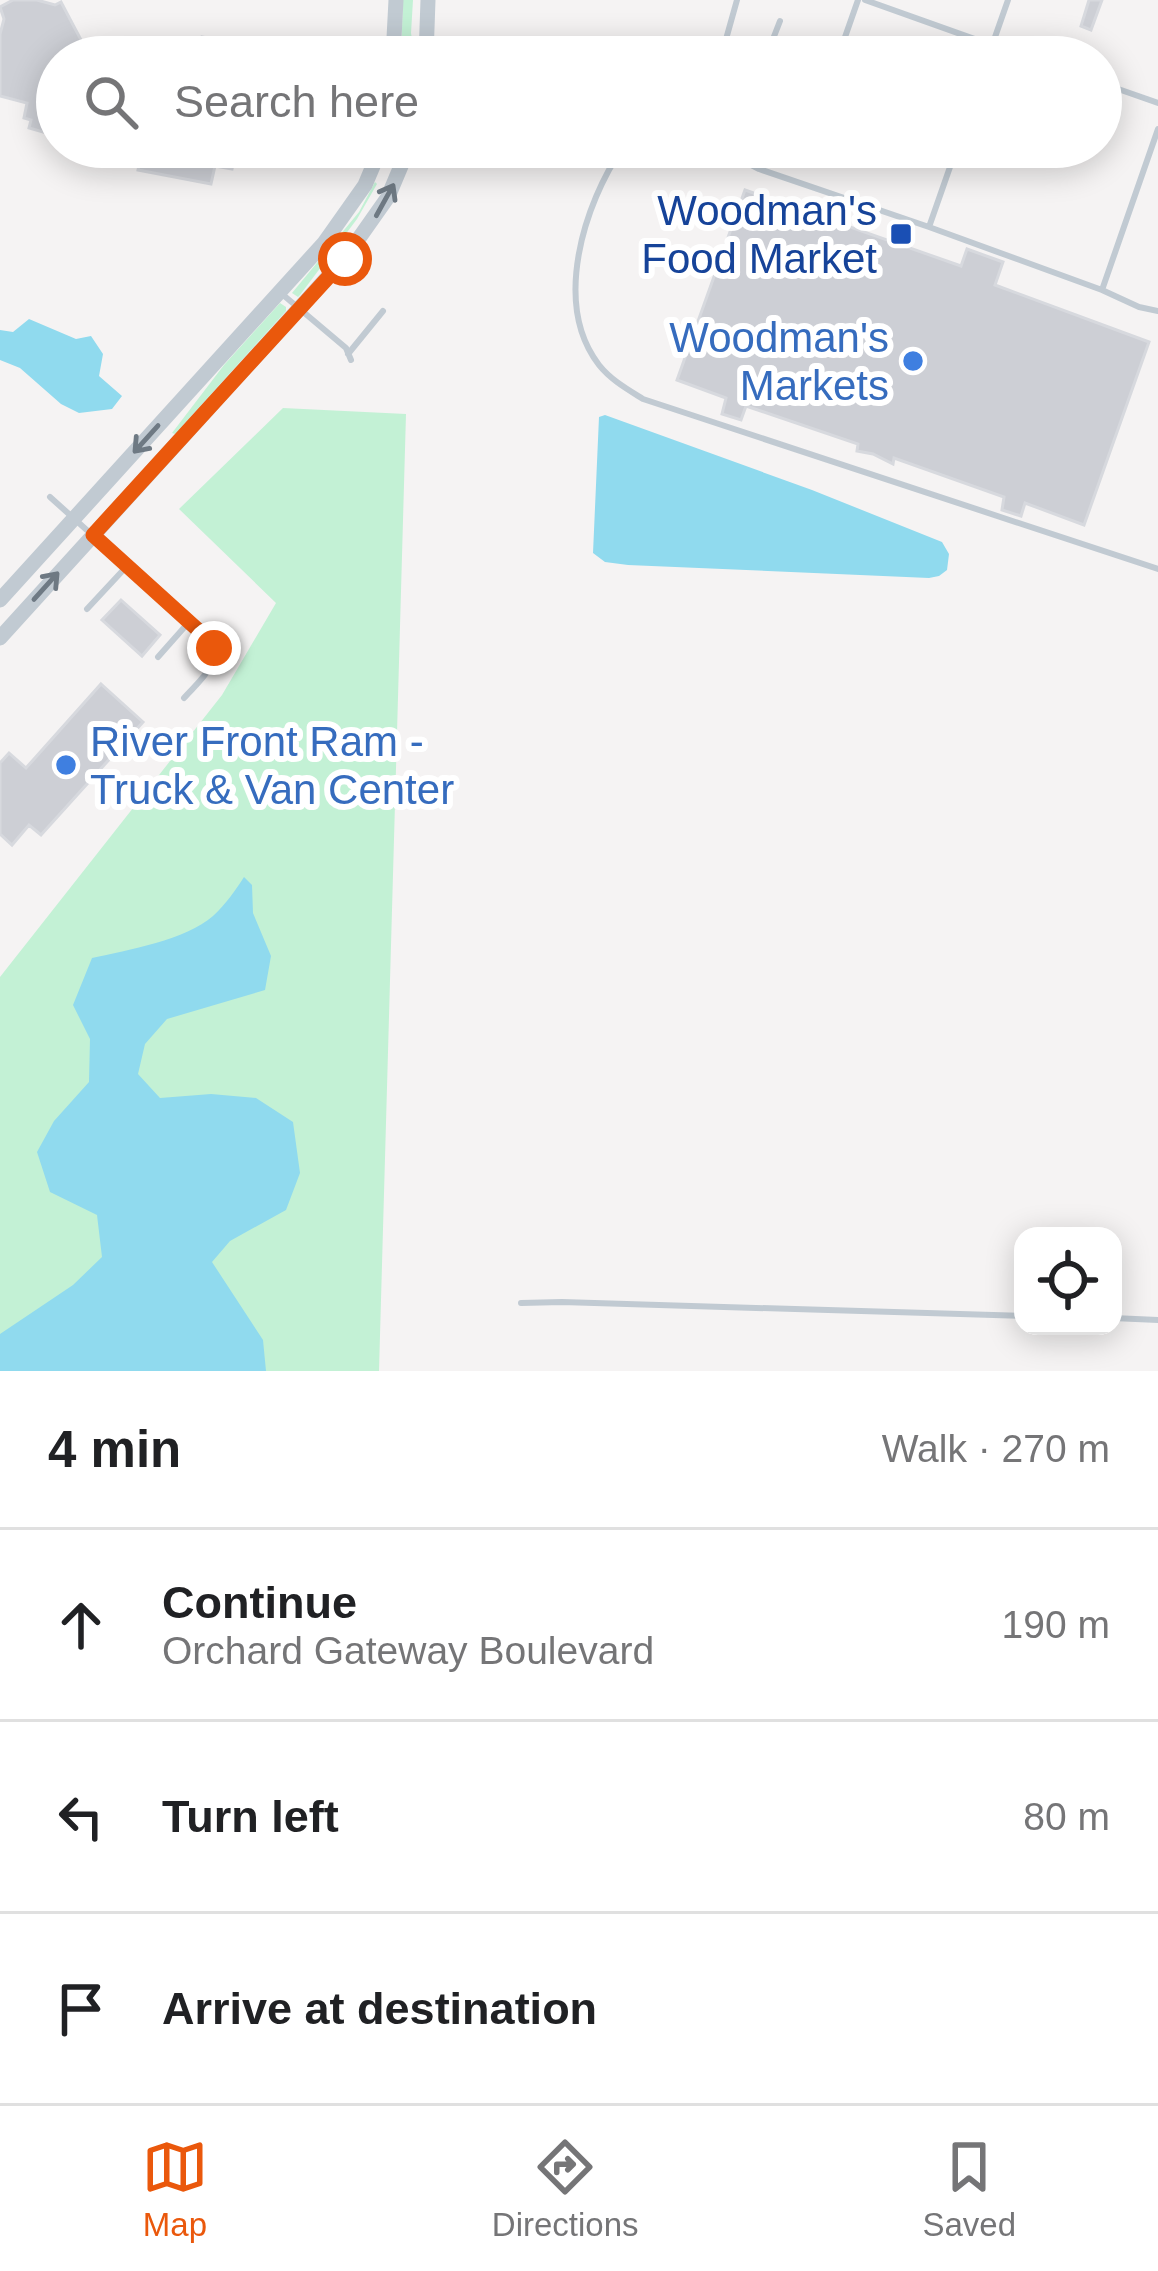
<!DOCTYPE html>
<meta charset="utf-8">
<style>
:root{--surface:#fff;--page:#f6f6f6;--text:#202124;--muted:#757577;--line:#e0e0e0;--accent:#ea580c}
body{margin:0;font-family:Arial,sans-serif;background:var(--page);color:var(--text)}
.controls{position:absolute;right:36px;bottom:36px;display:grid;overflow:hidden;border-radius:24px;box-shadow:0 6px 30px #0003}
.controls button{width:108px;height:108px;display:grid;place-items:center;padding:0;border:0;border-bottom:3px solid var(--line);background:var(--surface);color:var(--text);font:60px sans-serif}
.stop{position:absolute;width:36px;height:36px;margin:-27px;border:9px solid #ea580c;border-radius:50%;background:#fff}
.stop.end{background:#ea580c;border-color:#fff;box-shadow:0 3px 12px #0008}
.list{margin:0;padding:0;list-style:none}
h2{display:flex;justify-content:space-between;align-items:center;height:156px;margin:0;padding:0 48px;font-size:51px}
h2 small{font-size:39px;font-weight:400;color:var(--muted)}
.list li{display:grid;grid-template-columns:78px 1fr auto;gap:36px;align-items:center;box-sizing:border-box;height:192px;padding:0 48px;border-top:3px solid var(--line)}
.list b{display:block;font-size:45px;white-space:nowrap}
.list p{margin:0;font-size:39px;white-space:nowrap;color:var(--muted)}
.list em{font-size:39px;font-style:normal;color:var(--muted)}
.icon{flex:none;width:66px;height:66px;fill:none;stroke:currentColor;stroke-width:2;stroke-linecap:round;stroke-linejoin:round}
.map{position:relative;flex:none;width:1158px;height:1371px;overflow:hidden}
.search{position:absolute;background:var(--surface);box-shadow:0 6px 30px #0003;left:36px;right:36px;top:36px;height:132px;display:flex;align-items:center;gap:30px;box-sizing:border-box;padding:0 42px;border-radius:66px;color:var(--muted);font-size:45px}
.sheet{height:732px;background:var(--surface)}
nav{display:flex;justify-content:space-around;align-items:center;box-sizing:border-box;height:168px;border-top:3px solid var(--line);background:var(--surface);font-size:33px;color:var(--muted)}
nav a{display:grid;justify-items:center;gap:6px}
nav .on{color:var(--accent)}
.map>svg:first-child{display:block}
.green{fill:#c3f1d5}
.water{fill:#90daee}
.building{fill:#cdcfd5;stroke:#d7d9de;stroke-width:3}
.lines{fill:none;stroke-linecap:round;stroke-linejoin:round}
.service{stroke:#c1cad2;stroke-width:6}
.tertiary{stroke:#c1cad2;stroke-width:15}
.oneway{stroke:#6e7983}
.route{stroke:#ea580c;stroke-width:15}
.transit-dot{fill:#1a4fb4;stroke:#fff;stroke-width:4.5}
.shop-dot{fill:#3f7fe0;stroke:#fff;stroke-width:4.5}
.labels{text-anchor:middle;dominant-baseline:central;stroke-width:12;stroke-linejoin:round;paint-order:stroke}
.transit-label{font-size:42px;fill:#164399;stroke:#fff;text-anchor:end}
.shop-label{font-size:42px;fill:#366cbe;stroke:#fff;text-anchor:end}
</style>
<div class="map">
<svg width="1158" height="1371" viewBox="0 0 1158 1371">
<rect width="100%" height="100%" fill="#f5f3f3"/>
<!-- green -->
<path class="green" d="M403 0H413L411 33 415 57H401Z
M375 182 377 184 357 219 300 295 298 297 292 293 359 212Z
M280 303 286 307V311L175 434 172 433 224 365Z
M283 408 406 414 379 1371H0V977L222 695 276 603 179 509Z"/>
<!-- water -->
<path class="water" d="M29 319 76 339 91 336 103 354 99 376 122 396 112 409 79 413 61 404 20 368 0 360V330L13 332Z
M605 415 812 490 942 542 949 554 947 570 939 576 929 578 628 565 605 562 593 553 599 417Z
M244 877 252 885 253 913 271 956 265 990 167 1019 145 1044 138 1074 160 1098 211 1094 256 1098 293 1122 300 1173 286 1210 230 1241 212 1262 263 1340 266 1371H0V1334L73 1285 102 1257 97 1215 50 1192 37 1152 54 1121 89 1082 90 1039 73 1005 92 958C128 950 186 940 213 916 226 904 235 891 244 877Z"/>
<!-- building -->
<path class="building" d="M13 0H37L55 5 61 2 90 57H57V136L29 128 31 120 24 118 27 103 0 96V34L4 19 0 7Z
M1089 0H1102L1091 30 1081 26Z
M202 37 242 45 249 57H198Z
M143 147H237L232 169 215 166 211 184 138 170Z
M745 190 961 266 967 249 1003 262 995 285 1149 342 1084 525 1025 503 1021 516 1002 510 1004 497 894 458 893 464 873 454 857 451 858 444 746 406 741 420 722 414 726 398 677 380Z
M121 600 160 635 142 656 102 620Z
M101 684 143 722 41 835 29 825 12 845 0 834V763L9 753 26 768Z"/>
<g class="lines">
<!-- service -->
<path class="service" d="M865 0 1025 57
M721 57 737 0
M766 57 780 21
M838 57 858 0
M988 57 1008 0
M1101 83 1158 103
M623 147C584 204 552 304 599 365 611 380 627 389 643 399L1158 569
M724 147 730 154 759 169 929 227 1102 290 1139 307 1158 311
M929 227 957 147
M1102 290 1158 129
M282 294 346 348 351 360
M348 354 383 311
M50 497 208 639C224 663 200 680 184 698
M87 609 127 566
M158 657 189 622
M521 1303 562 1302 1023 1316
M1113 1318 1158 1320"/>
<!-- tertiary -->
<path class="tertiary" d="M393 57 396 0
M426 57 428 0
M0 600 324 243 365 185 381 147
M0 638 345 258 388 197 409 147"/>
</g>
<!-- one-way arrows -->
<defs><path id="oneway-shaft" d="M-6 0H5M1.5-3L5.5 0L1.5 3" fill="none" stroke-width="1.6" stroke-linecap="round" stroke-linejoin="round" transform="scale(3)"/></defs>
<g class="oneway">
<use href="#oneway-shaft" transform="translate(385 200) rotate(-61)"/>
<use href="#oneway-shaft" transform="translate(146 439) rotate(132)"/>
<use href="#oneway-shaft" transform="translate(46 586) rotate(-48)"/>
</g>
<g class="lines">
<!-- route -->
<path class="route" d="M214 648 208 639 93 535 345 259"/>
</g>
<!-- markers -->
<rect class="transit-dot" x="889" y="222" width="24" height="24" rx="6"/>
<g class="shop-dot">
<circle cx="913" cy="361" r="12"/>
<circle cx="66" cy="765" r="12"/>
</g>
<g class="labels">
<!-- transit labels -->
<g class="transit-label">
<text x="877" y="210">Woodman's<tspan x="877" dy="48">Food Market</tspan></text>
</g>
<!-- shop labels -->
<g class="shop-label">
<text x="889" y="337">Woodman's<tspan x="889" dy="48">Markets</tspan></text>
<text x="90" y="741" text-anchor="start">River Front Ram -<tspan x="90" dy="48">Truck &amp; Van Center</tspan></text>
</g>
</g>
</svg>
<div class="controls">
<button><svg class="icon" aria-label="locate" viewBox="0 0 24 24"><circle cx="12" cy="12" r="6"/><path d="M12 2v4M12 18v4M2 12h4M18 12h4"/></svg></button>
</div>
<div class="stop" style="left:345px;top:259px"></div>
<div class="stop end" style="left:214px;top:648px"></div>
<div class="search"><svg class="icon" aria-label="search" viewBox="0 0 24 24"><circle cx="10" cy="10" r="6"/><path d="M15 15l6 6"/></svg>Search here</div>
</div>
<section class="sheet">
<h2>4 min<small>Walk · 270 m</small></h2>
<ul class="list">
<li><svg class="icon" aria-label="ahead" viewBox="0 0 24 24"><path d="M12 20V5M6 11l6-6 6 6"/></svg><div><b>Continue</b><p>Orchard Gateway Boulevard</p></div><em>190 m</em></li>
<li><svg class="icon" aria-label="left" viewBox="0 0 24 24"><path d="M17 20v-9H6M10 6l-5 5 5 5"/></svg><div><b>Turn left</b></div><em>80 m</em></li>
<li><svg class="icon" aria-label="arrive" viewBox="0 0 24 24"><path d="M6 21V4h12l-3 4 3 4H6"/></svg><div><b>Arrive at destination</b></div></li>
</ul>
</section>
<nav>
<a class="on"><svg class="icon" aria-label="map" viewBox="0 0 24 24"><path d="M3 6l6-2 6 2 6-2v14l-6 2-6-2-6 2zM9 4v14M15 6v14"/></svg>Map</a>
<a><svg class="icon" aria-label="directions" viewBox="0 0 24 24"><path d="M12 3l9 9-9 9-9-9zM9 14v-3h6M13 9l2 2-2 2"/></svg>Directions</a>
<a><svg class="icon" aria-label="saved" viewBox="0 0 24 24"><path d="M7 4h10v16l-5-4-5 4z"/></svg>Saved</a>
</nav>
